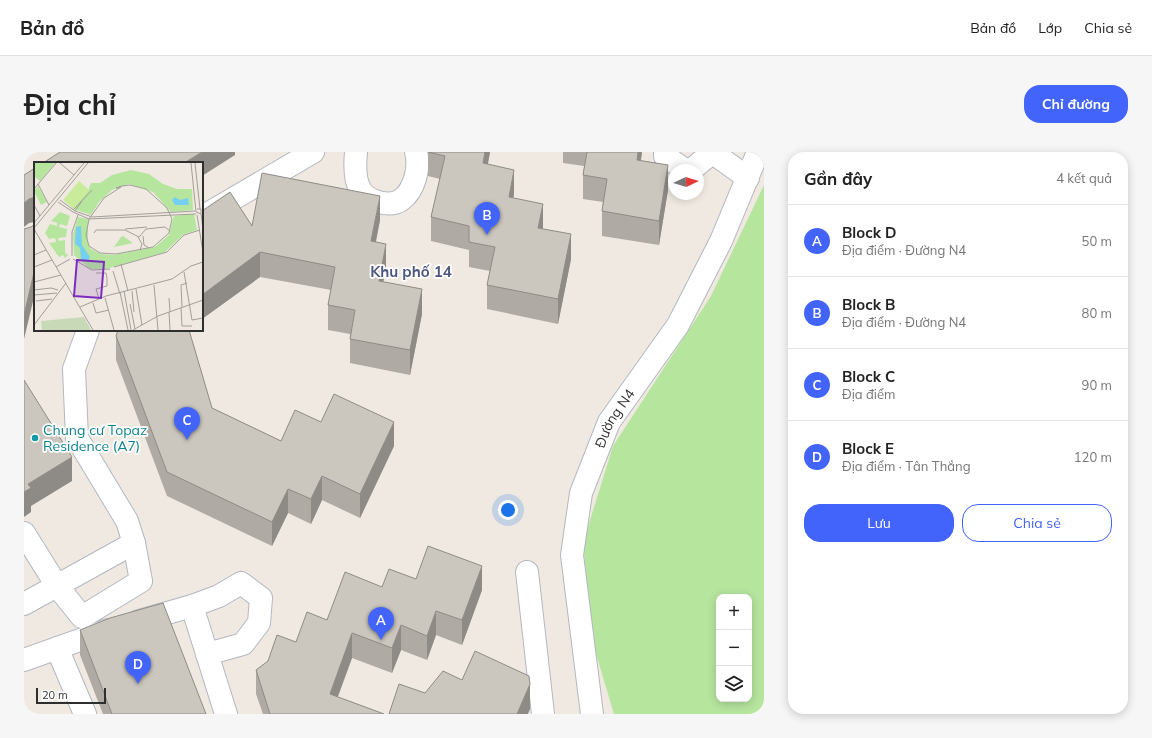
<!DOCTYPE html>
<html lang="vi">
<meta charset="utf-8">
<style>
:root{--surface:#fff;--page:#f6f6f6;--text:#222;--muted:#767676;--line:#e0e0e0;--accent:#4264fb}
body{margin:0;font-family:Mulish,sans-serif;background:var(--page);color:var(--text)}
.controls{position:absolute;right:12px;bottom:12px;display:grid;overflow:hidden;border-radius:8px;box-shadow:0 2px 10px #0003}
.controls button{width:36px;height:36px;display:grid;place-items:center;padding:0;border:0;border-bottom:1px solid var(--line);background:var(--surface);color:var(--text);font:20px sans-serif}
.compass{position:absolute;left:644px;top:12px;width:36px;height:36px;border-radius:50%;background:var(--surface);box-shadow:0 2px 10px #0003;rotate:86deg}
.scale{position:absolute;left:12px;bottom:10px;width:70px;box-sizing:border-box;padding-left:4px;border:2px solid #2e2e2e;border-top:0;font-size:11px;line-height:14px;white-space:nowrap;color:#2e2e2e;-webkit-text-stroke:3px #fff;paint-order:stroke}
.you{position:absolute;left:484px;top:358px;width:14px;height:14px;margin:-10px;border:3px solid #fff;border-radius:50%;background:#1a73e8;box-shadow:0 0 0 6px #1a73e833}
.badge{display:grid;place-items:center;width:26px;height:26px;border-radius:50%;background:var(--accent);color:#fff;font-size:13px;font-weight:700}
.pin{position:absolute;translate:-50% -33px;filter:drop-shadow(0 1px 2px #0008)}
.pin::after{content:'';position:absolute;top:21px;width:14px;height:12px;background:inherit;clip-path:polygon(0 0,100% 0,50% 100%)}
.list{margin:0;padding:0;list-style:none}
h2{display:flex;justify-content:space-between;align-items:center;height:52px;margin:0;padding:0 16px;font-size:17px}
h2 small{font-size:13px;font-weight:400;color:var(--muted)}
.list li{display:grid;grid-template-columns:26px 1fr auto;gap:12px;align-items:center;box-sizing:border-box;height:72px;padding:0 16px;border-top:1px solid var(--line)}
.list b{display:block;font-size:15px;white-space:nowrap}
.list p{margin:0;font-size:13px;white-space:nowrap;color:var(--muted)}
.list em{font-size:13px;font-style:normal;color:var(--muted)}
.actions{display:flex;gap:8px;padding:12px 16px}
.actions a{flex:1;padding:9px 0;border:1px solid var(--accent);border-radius:16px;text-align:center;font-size:14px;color:var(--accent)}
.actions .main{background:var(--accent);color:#fff}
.icon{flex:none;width:22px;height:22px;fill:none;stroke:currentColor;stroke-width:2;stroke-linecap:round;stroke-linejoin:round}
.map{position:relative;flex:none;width:740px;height:562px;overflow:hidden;border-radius:16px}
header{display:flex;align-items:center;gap:24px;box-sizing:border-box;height:56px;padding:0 20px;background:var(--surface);border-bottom:1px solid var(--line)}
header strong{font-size:19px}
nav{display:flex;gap:22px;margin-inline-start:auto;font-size:14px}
.intro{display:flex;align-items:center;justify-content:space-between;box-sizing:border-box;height:96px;padding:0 24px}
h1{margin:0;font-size:28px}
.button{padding:10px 18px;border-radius:16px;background:var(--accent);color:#fff;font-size:14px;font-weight:700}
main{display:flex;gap:24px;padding:0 24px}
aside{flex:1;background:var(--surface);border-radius:16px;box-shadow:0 2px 10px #0003}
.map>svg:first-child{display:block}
.green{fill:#b6e59e;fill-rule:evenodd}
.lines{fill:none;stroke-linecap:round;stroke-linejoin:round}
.minor-casing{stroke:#b4b7c1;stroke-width:24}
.minor{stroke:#fff;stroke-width:22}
.wall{fill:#afaba4}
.shaded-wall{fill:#8e8b86}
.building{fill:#cbc7bf;stroke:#8e8b86}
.culture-dot{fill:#0f9aa8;stroke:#fff;stroke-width:1.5}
.labels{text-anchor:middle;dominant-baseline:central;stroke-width:3.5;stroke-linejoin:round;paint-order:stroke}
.street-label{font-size:14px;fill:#2e2e2e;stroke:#fff}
.culture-label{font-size:14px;fill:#0d838f;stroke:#fff;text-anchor:start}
.neighbourhood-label{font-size:15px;font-weight:bold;fill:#4d5680;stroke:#fff}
.inset-road{fill:none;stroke:#a29e99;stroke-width:1}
.view{fill:#7b2cbf;fill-opacity:0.15;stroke:#7b2cbf;stroke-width:2}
.inset-edge{fill:none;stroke:#2e2e2e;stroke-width:2}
</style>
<header>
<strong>Bản đồ</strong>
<nav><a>Bản đồ</a><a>Lớp</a><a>Chia sẻ</a></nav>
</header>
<div class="intro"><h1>Địa chỉ</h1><a class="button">Chỉ đường</a></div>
<main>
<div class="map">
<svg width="740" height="562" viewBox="0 0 740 562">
<rect width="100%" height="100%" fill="#efe9e1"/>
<!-- green -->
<path class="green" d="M740 33V562H590L569 492 559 391 589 294 687 144ZM695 445H725V547H695Z"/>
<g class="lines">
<!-- minor casing -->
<g class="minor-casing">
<g id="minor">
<path d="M332 0C331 11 330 27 336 37 342 49 365 56 377 48 391 38 396 15 392 0"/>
<path d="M641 0V4L661 18"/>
<path d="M689 1 724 26"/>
<path d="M667 18 689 0"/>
<path d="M178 65 289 0"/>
<path d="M0 381 33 434 58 465 117 429 110 391 103 369 53 286 50 217 64 178"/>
<path d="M503 420 519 562"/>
<path d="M0 452 110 391"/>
<path d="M168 454 195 444 217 431 237 446 235 471 219 492 183 502"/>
<path d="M115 469 168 454 202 562"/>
<path d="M33 496 61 562"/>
<path d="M0 508 84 478"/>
<path id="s1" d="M568 562 548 403 557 341 585 270 654 173 697 89 734 0"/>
</g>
</g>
<!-- minor -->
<use href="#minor" class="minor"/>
</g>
<!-- wall -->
<path class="wall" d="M404 0H466L464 12 490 42 489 46 519 77 547 107 534 172 463 157V133L466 119 445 115V98L407 89V65L416 27 404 24Z
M539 0H618L617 9 644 38 635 93 578 84V59L579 50 559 47V23L560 14 539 11Z
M178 59 228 74 356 68 352 90 362 116 359 130 398 162 386 223 326 211V182L304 178V153L307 138 236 125 178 167Z
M92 184 188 256 257 289 297 270 370 294 336 366 298 348 287 372 264 361 248 394 143 344 92 208Z
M392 427 458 438 438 493 412 483 403 508 377 498 368 521 328 506 314 545 360 562H239L232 542V518L272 490 303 468 358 435Z
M56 478 182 562H79L56 503Z"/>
<!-- shaded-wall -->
<path class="shaded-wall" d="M178 0H211V3L178 24V11H160Z
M461 0H466L459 36V11Z
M614 0H618L613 32V8Z
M644 13V38L635 93V69Z
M490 18V42L485 70V45Z
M356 44V68L347 113V89Z
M11 45V70L5 71 0 75V51L5 47Z
M519 52V76L514 100V76Z
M547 82V107L534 172V147Z
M362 92V116L355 153V129Z
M236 100V125L178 167V143Z
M11 116V141L0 187V163Z
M398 137V162L386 223V198Z
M370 270V294L336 366V342Z
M48 305V329L7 354V360L0 365V340L4 332Z
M298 324V348L287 372V347Z
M264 337V361L248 394V370Z
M458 414V438L438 493V468Z
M412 459V483L403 508V484Z
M377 473V498L368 521V496Z
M328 481V506L307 562 306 542Z
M506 532V557L504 562H493Z"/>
<!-- building -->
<path class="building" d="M36 0H178L160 11H19Z
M404 0H461L459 11 490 18 485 45 519 52 514 76 547 82 534 147 463 133 471 95 445 90V74L407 65 421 4Z
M563 0H614L613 8 644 13 635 69 578 59 583 27 559 23Z
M11 16V45L5 47 0 51V23Z
M238 21 356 44 347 89 362 92 355 129 398 137 386 198 326 187 331 158 304 153 311 115 236 100 178 143V59L206 40 228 74Z
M11 72V116L0 163V77L7 75Z
M94 178H165L188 256 257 289 271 258 297 270 310 242 370 270 336 342 298 324 287 347 264 337 248 370 143 320 92 184Z
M0 228 48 305 4 332 7 336 0 340Z
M404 394 458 414 438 468 412 459 403 484 377 473 368 496 328 481 306 542 360 562H246L232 518 244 509 253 483 272 490 283 460 303 468 321 420 358 435 365 417 392 427Z
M139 451 182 562H88L56 478 86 466Z
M451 499 505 524 506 532 493 562H365L375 532 401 541 419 519 438 528Z"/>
<!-- markers -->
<circle class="culture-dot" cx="11" cy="286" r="4"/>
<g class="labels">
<!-- street labels -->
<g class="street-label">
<text stroke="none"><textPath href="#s1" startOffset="305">Đường N4</textPath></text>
</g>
<!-- culture labels -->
<g class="culture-label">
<text x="19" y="278">Chung cư Topaz<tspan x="19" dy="16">Residence (A7)</tspan></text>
</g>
<!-- neighbourhood labels -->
<g class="neighbourhood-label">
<text x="387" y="119">Khu phố 14</text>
</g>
</g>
<!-- overview -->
<g transform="translate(10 10)">
<rect width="169" height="169" fill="#efe9e1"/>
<path d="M0 1H21L6 19 0 14ZM97 8 115 12 129 22 143 27H158L159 48 137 50 119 30 95 22 78 28 65 40 57 53 37 46 54 29 57 21H66L78 13ZM4 24 13 40 7 43 0 29ZM26 50 36 54 33 64 26 62 25 65 33 67 32 75 24 76 25 79 31 78V91L34 93 31 96 29 93 25 95 15 81 22 80 21 76 15 77 11 71 16 62 23 64V61L17 59ZM160 52 163 68 150 72 131 90 72 107H56L40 93 39 72 44 55 54 57V83L57 87 67 92 80 93 121 85 135 73 140 54ZM89 74 99 81 80 85 87 75Z" fill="#b6e59e"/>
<path d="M50 155 57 168H5H8L7 159Z" fill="#c8d9b8"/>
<path d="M45 19 55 28 40 47 29 38Z" fill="#c9ec9a"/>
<path d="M141 35 146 38 154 36 155 43H141L138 38ZM47 64 48 83 56 95 54 99 47 97 46 86 41 82 42 65Z" fill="#75cff0"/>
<path class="inset-road" d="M26 1 40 13M157 1 162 50 167 52V47H163M161 1 166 47M4 22 15 43M0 27 22 1M26 38 41 49 58 55 161 49M24 40 39 50 55 57 162 52M0 43 6 54M39 48 58 28M41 49 48 39M167 52 169 67M163 53 169 90M0 61 50 1M0 66 54 1M0 67 59 168M91 67 113 65M60 71 62 68H91L105 75 112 67 131 65 136 69M109 74 110 83 115 86M104 75 108 82 106 88M82 92 119 85 135 71 138 57 133 46 112 27 96 23 88 24 82 26 87 25 70 36 55 57 52 73 55 84 66 91 82 92M0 93 12 88M38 94V70L44 53M39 97 58 108 76 107M87 102 94 129M0 105 18 98M22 105 36 97M80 105 133 90 150 73 166 68M79 109 86 132M150 110 158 158 169 156M62 111H72L73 116V124L62 127 65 137M0 120 27 113M120 123 124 168M102 127 108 163M0 128 17 126 24 128M90 129 97 168M98 129 100 150M86 130 94 168M0 133 23 131M71 136 80 168M135 136 136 150M2 139 18 137M59 141 62 151 75 148M96 142 101 167M46 145 72 134 138 117 157 104 169 100M148 145 147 123 153 121M147 146 148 164H158M135 150 136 168M0 163 32 121M99 168 124 154 169 138"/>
<path class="view" d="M43 98 70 100 67 136 40 134Z"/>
<rect width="169" height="169" class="inset-edge"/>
</g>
</svg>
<div class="controls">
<button>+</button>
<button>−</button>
<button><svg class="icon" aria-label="layers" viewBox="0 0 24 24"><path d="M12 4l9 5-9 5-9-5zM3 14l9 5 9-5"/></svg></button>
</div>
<svg class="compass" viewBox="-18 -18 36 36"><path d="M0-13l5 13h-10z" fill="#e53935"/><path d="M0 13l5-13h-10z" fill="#767676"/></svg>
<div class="scale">20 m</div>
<div class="you"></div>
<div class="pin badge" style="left:357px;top:488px">A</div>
<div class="pin badge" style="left:463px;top:83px">B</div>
<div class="pin badge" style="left:163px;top:288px">C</div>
<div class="pin badge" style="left:114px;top:532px">D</div>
</div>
<aside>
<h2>Gần đây<small>4 kết quả</small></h2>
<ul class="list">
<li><span class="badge">A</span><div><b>Block D</b><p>Địa điểm · Đường N4</p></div><em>50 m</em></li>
<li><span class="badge">B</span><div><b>Block B</b><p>Địa điểm · Đường N4</p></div><em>80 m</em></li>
<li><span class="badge">C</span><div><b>Block C</b><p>Địa điểm</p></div><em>90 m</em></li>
<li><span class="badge">D</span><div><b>Block E</b><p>Địa điểm · Tân Thắng</p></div><em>120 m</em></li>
</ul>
<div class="actions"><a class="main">Lưu</a><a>Chia sẻ</a></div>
</aside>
</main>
